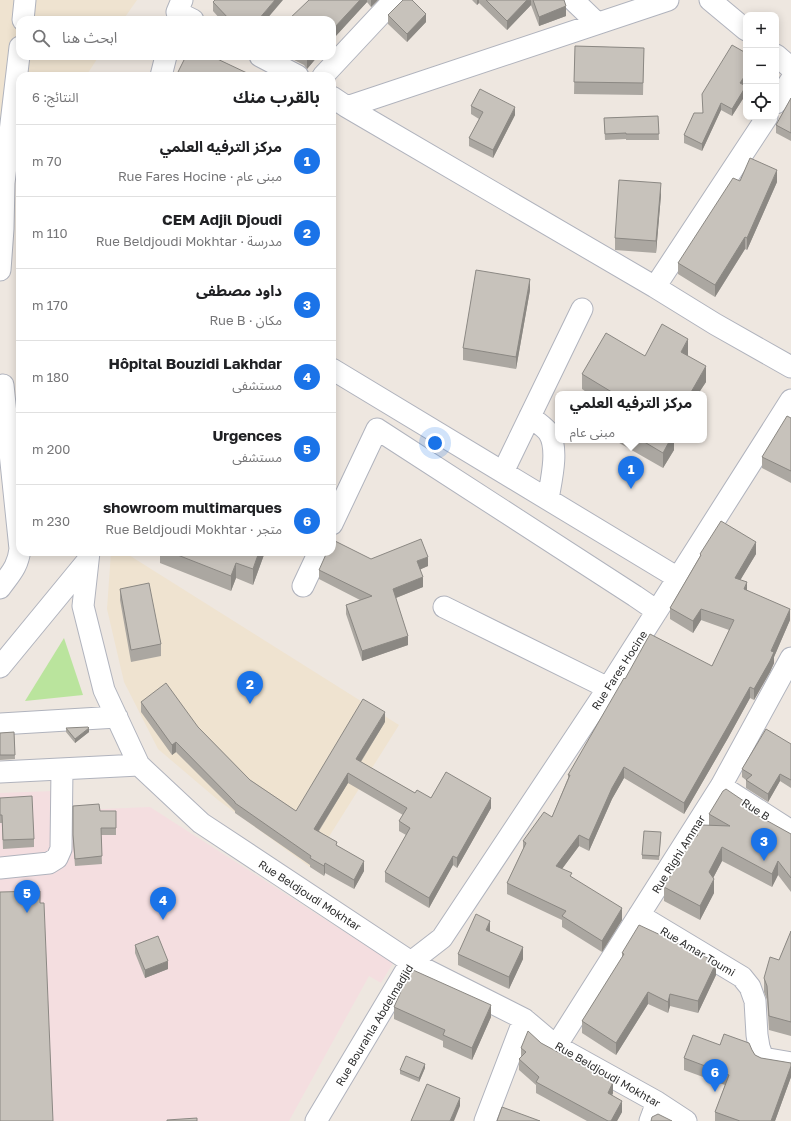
<!DOCTYPE html>
<html lang="ar">
<meta charset="utf-8">
<style>
:root{--surface:#fff;--page:#f2f2f2;--text:#202124;--muted:#757577;--line:#e0e0e0;--accent:#1a73e8}
body{margin:0;font-family:"Golos Text","Noto Sans Arabic",sans-serif;background:var(--page);color:var(--text);direction:rtl}
.controls{position:absolute;right:12px;top:12px;display:grid;overflow:hidden;border-radius:8px;box-shadow:0 2px 10px #0003}
.controls button{width:36px;height:36px;display:grid;place-items:center;padding:0;border:0;border-bottom:1px solid var(--line);background:var(--surface);color:var(--text);font:20px sans-serif}
.you{position:absolute;left:435px;top:443px;width:14px;height:14px;margin:-10px;border:3px solid #fff;border-radius:50%;background:#1a73e8;box-shadow:0 0 0 6px #1a73e833}
.badge{display:grid;place-items:center;width:26px;height:26px;border-radius:50%;background:var(--accent);color:#fff;font-size:13px;font-weight:700}
.pin{position:absolute;translate:-50% -33px;filter:drop-shadow(0 1px 2px #0008)}
.pin::after{content:'';position:absolute;top:21px;width:14px;height:12px;background:inherit;clip-path:polygon(0 0,100% 0,50% 100%)}
.popup{position:absolute;left:555px;top:391px;width:152px;height:52px;box-sizing:border-box;display:grid;place-content:center;border-radius:8px;background:var(--surface);filter:drop-shadow(0 1px 3px #0005);font-size:13px;white-space:nowrap;color:var(--muted)}
.popup b{font-size:15px;color:var(--text)}
.popup::after{content:'';position:absolute;left:50%;top:100%;margin-left:-8px;border:8px solid transparent;border-top-color:var(--surface)}
.list{margin:0;padding:0;list-style:none}
h2{display:flex;justify-content:space-between;align-items:center;height:52px;margin:0;padding:0 16px;font-size:17px}
h2 small{font-size:13px;font-weight:400;color:var(--muted)}
.list li{display:grid;grid-template-columns:26px 1fr auto;gap:12px;align-items:center;box-sizing:border-box;height:72px;padding:0 16px;border-top:1px solid var(--line)}
.list b{display:block;font-size:15px;white-space:nowrap}
.list p{margin:0;font-size:13px;white-space:nowrap;color:var(--muted)}
.list em{font-size:13px;font-style:normal;color:var(--muted)}
.icon{flex:none;width:22px;height:22px;fill:none;stroke:currentColor;stroke-width:2;stroke-linecap:round;stroke-linejoin:round}
.map{position:relative;flex:none;width:791px;height:1121px;overflow:hidden;direction:ltr}
.search{position:absolute;background:var(--surface);box-shadow:0 2px 10px #0003;left:16px;top:16px;width:320px;height:44px;display:flex;align-items:center;gap:10px;box-sizing:border-box;padding:0 14px;border-radius:12px;color:var(--muted);font-size:15px}
.panel{position:absolute;background:var(--surface);box-shadow:0 2px 10px #0003;left:16px;top:72px;width:320px;height:484px;border-radius:12px;direction:rtl}
.map>svg:first-child{display:block}
.education{fill:#efe3d0}
.medical{fill:#f4dee0}
.green{fill:#bae49d}
.lines{fill:none;stroke-linecap:round;stroke-linejoin:round}
.minor-casing{stroke:#b0b3bd;stroke-width:23}
.minor{stroke:#fff;stroke-width:21}
.wall{fill:#aba7a1}
.shaded-wall{fill:#8b8883}
.building{fill:#c7c2bb;stroke:#8b8883}
.labels{text-anchor:middle;dominant-baseline:central;stroke-width:3.5;stroke-linejoin:round;paint-order:stroke}
.street-label{font-size:11px;fill:#2d2d2d;stroke:#fff}
</style>
<div class="map">
<svg width="791" height="1121" viewBox="0 0 791 1121">
<rect width="100%" height="100%" fill="#eee7e0"/>
<!-- education -->
<path class="education" d="M0 0H137L123 20H20V56H99L86 76H20V169L0 164Z
M111 552H124L399 725 310 867 218 800 158 749 124 682 107 609Z"/>
<!-- medical -->
<path class="medical" d="M54 791 55 811 150 807 393 963 381 983 369 976 289 1121H0V793Z"/>
<!-- green -->
<path class="green" d="M64 638 83 695 25 701Z"/>
<g class="lines">
<!-- minor casing -->
<g class="minor-casing">
<path id="minor" d="M182 0 177 12 193 20
M573 0 597 23
M710 0 746 30
M23 20 25 0
M776 55 791 68
M260 56 298 76
M161 76 166 56
M323 76 394 0
M332 97 347 107 668 0
M776 103 791 80
M347 107 655 287
M767 117 655 287 715 324 791 367
M0 270 3 229 4 183 20 47
M332 369 678 578
M3 385 20 549
M530 416C535 421 546 428 549 433 559 449 551 481 548 499
M503 472 582 309
M332 524 377 429 635 596 657 611
M89 552 83 606 104 690 139 765 201 823 411 962 524 1019 556 1046 657 1102 686 1121
M303 586 319 552
M0 588C10 574 18 567 20 549
M444 607 608 688
M0 667 88 560
M0 724 117 717
M0 772 139 765
M721 786 791 831
M0 868 49 863 57 858 61 849 62 769
M639 915 742 977 750 987 755 1001 757 1035 759 1047 763 1058 791 1063
M556 1046 721 786 791 658
M316 1121 411 962 442 938 608 688 791 400
M485 1121 524 1019
M650 1121 657 1102"/>
</g>
<!-- minor -->
<use href="#minor" class="minor"/>
</g>
<!-- wall -->
<path class="wall" d="M309 0H378L371 7 367 2 334 38Z
M472 0H564L566 16 539 26 531 5 507 30 479 3 477 5Z
M213 2 266 20H221L213 11Z
M388 15 426 22 407 42 388 24Z
M575 46 644 48 643 95 574 94Z
M286 56H318L307 69 304 65Z
M744 85 746 94 732 116 721 110 702 151 684 143V135L702 113Z
M791 98V141L776 133V125Z
M471 106 515 115 493 158 469 146V138L479 119 471 114Z
M658 116 659 140H626V139L605 140 604 118Z
M740 181 777 182 747 250 745 249 715 297 678 274V263Z
M661 195 656 253 615 250V238Z
M530 290 516 369 463 360V348Z
M688 355V356L706 382 698 394H589L582 389V374L645 356Z
M791 418V483L762 468V457Z
M614 440H674V450L663 468Z
M160 552H265L253 585 236 578 231 591 160 563Z
M700 554H756L740 580 747 590 790 620 774 657V663L770 672 754 700 750 698 728 738 684 814 624 778 612 799 589 851 579 846 562 869 622 920 602 952 562 927V920L507 894V883L523 849V841L552 817 568 778V775L625 679 712 666 729 630 701 620 693 633 670 619V608L700 556Z
M371 559 428 566 420 569 423 587 396 598 408 645 362 661 346 614V605L360 600 319 579V570Z
M120 589 161 644V656L131 662 120 600Z
M141 702 198 727 250 780 296 811 385 722 361 762 415 793 431 798 491 808 457 868 453 865 429 908 385 882V872L406 835 399 831V821L403 815 348 783 319 831 337 846 364 871 354 889 325 873 324 876 310 867V865L235 813V811L176 752 172 755 141 712Z
M66 728 89 732 75 743 66 732Z
M14 732 15 759 0 760V733Z
M791 744V788L780 781 768 802 746 788V780L742 777V769Z
M0 798 34 839V847L3 849 2 823H0Z
M73 806 100 811H116V835H101L102 864 75 866 73 842Z
M709 814 757 816 791 834V892L778 875 772 887 722 861 713 878 714 893 700 920 664 901V887L696 837V833L709 825Z
M661 836 659 860 642 859V855Z
M791 931V1036L769 1030 767 1000 764 992V978L779 960Z
M135 945 168 969 145 978 135 953Z
M622 953 716 975 698 1013 670 1006 668 1013 648 1004 616 1055 582 1033V1021L622 958Z
M458 954 523 959 509 989 458 965Z
M394 1007 491 1017 472 1060 443 1047V1041L394 1019Z
M541 1043 613 1093 612 1095 622 1112 617 1121H587L536 1093V1085L519 1070V1059L521 1057V1048Z
M720 1045 752 1050 755 1055 761 1058 791 1063V1077L775 1121H715V1112L725 1085 684 1070V1058Z
M425 1068 419 1082 400 1074V1070Z"/>
<!-- shaded-wall -->
<path class="shaded-wall" d="M275 0H283L266 20H258Z
M360 0H367V2L334 38V28Z
M371 0H378L371 7Z
M477 0H479V3L477 5Z
M527 0H531V5L507 30V21Z
M566 6V16L539 26V17Z
M426 14V22L407 42V34Z
M333 27V37L332 38V29Z
M310 56H318L307 69V59Z
M746 74V81L740 90V83Z
M746 86V94L732 116V109Z
M721 103V110L702 151V144Z
M515 107V115L493 158V150Z
M777 170V182L747 250V238Z
M661 183V195L656 253V241Z
M745 237V249L715 297V285Z
M530 279V290L516 369V357Z
M688 339V355L681 367V352Z
M706 366V382L698 394H690Z
M668 440H674V450L663 468V453Z
M756 542V554L735 589V578Z
M259 552H265L253 585V569Z
M428 557V566L417 571V561Z
M236 563V578L231 591V576Z
M423 577V587L393 599V589Z
M747 582V593L744 589Z
M701 609V620L693 633V621Z
M790 609V620L774 657V663L770 672 754 700V689Z
M408 636V645L362 661V651Z
M750 687V698L728 738 684 814V803Z
M385 712V722L356 769V759Z
M89 728V732L75 743V739Z
M176 742V752L172 755V745Z
M624 767V778L612 799 589 851V840L612 788Z
M348 773V783L314 838V829Z
M780 774V781L768 802V794Z
M491 798V808L457 868V858Z
M579 835V846L556 877V866Z
M722 847V861L709 886V872Z
M453 856V865L429 908V898Z
M364 861V871L354 889V880Z
M778 861V875L772 887V874Z
M325 863V873L324 876V866Z
M714 879V893L700 920V906Z
M622 908V920L602 952V941Z
M490 921V932L486 930Z
M523 947V959L509 989V977Z
M168 961V969L145 978V970Z
M716 963V975L698 1013V1001Z
M648 992V1004L616 1055V1043Z
M670 994V1006L668 1013V1002Z
M491 1005V1017L472 1060V1048Z
M425 1064V1068L419 1082V1078Z
M791 1066V1077L775 1121H771Z
M613 1082V1093L608 1105V1093Z
M460 1098V1106L454 1121H450Z
M622 1101V1112L617 1121H611Z"/>
<!-- building -->
<path class="building" d="M215 0H275L258 20H230L213 2Z
M309 0H360L334 28 333 27 332 29V20H288Z
M403 0H412L426 14 407 34 388 15Z
M486 0H527L507 21Z
M533 0H564L566 6 539 17Z
M732 45 746 53V74L740 83 746 86 732 109 721 103 702 144 684 135 694 113H703L702 94Z
M575 46 644 48 643 83 574 82Z
M186 56H211L247 73 245 76H176Z
M304 56H310L307 59Z
M480 89 515 107 493 150 469 138 483 112 471 106Z
M791 98V133L776 125Z
M658 116 659 134H626V133L605 134 604 118Z
M750 158 777 170 747 238 745 237 715 285 678 263 733 178 740 181Z
M619 180 661 183 656 241 615 238Z
M476 270 530 279 516 357 463 348Z
M662 324 688 339 681 352 706 366 690 394H615L582 374 606 333 645 356Z
M787 416 791 418V471L762 457Z
M641 440H670L663 453Z
M721 521 756 542 735 578 747 582 744 589 790 609 771 651 774 652 770 661 754 689 750 687 728 726 684 803 624 767 612 788 589 840 579 835 556 866 572 873 570 876 622 908 602 941 562 916 566 911 507 883 526 843 523 841 544 812 552 817 570 775H568L624 678 625 679 650 634 712 666 734 620 701 609 693 621 670 608 701 555 700 554Z
M421 539 428 557 417 561 423 577 393 589 408 636 362 651 346 605 372 596 319 570 327 552H332V541L333 540 371 559Z
M170 552H259L253 569 236 563 231 576Z
M149 583 161 644 131 650 120 589Z
M166 683 198 727 250 780 296 811 363 699 385 712 356 759 415 793 417 790 431 798 446 772 491 798 457 858 453 856 429 898 385 872 410 828 399 821 407 808 348 773 314 829 337 842 336 845 364 861 354 880 325 863 324 866 310 858 311 856 235 803V802L176 742 172 745 141 702Z
M88 727 89 728 75 739 66 728Z
M766 729 791 744V780L780 774 768 794 746 780 752 775 742 769Z
M14 732 15 755H0V733Z
M726 789 757 810 755 814 791 834V878L778 861 772 874 722 847 709 872 714 879 700 906 664 887 675 867 692 840 698 835 696 833 702 825 730 826 709 814 723 791Z
M32 796 34 839 3 840 2 815H0V798Z
M99 804 100 811H116V828H101L102 856 75 859 73 835V806Z
M644 831 661 832 659 856 642 855Z
M40 891V903H44L53 1121H0V892Z
M476 914 490 921 486 930 523 947 509 977 458 954Z
M639 925 697 952 716 963 698 1001 670 994 668 1002 648 992 616 1043 582 1021 624 954 622 953Z
M791 931V1022L769 1016 767 986 764 978 770 957 779 960Z
M158 936 168 961 145 970 135 945Z
M413 970 491 1005 472 1048 443 1035 445 1030 394 1007 403 987Z
M528 1031 541 1043 613 1082 608 1093 622 1101 611 1121H608L536 1082 539 1077 519 1059 526 1052 521 1048Z
M724 1034 749 1043 752 1050 755 1055 761 1058 791 1063V1066L771 1121H740L715 1112 729 1075 684 1058 693 1035 720 1045Z
M406 1056 425 1064 419 1078 400 1070Z
M427 1084 460 1098 450 1121H411Z
M502 1107 540 1121H497Z
M658 1114 672 1121H651L652 1117Z
M197 1118V1121H167V1120Z"/>
<g class="labels">
<!-- street labels -->
<g class="street-label">
<text transform="translate(619 670) rotate(-57)">Rue Fares Hocine</text>
<text transform="translate(756 809) rotate(33)">Rue B</text>
<text transform="translate(678 854) rotate(-58)">Rue Righi Ammar</text>
<text transform="translate(310 895) rotate(33)">Rue Beldjoudi Mokhtar</text>
<text transform="translate(698 951) rotate(31)">Rue Amar Toumi</text>
<text transform="translate(374 1025) rotate(-59)">Rue Bourahla Abdelmadjid</text>
<text transform="translate(608 1074) rotate(30)">Rue Beldjoudi Mokhtar</text>
</g>
</g>
</svg>
<div class="controls">
<button>+</button>
<button>−</button>
<button><svg class="icon" aria-label="locate" viewBox="0 0 24 24"><circle cx="12" cy="12" r="6"/><path d="M12 2v4M12 18v4M2 12h4M18 12h4"/></svg></button>
</div>
<div class="you"></div>
<div class="pin badge" style="left:631px;top:489px">1</div>
<div class="popup"><b>مركز الترفيه العلمي</b>مبنى عام</div>
<div class="pin badge" style="left:250px;top:704px">2</div>
<div class="pin badge" style="left:764px;top:861px">3</div>
<div class="pin badge" style="left:163px;top:920px">4</div>
<div class="pin badge" style="left:27px;top:913px">5</div>
<div class="pin badge" style="left:715px;top:1092px">6</div>
<div class="search"><svg class="icon" aria-label="search" viewBox="0 0 24 24"><circle cx="10" cy="10" r="6"/><path d="M15 15l6 6"/></svg>ابحث هنا</div>
<section class="panel">
<h2>بالقرب منك<small>النتائج: 6</small></h2>
<ul class="list">
<li><span class="badge">1</span><div><b>مركز الترفيه العلمي</b><p>مبنى عام · Rue Fares Hocine</p></div><em>70 m</em></li>
<li><span class="badge">2</span><div><b>CEM Adjil Djoudi</b><p>مدرسة · Rue Beldjoudi Mokhtar</p></div><em>110 m</em></li>
<li><span class="badge">3</span><div><b>داود مصطفى</b><p>مكان · Rue B</p></div><em>170 m</em></li>
<li><span class="badge">4</span><div><b>Hôpital Bouzidi Lakhdar</b><p>مستشفى</p></div><em>180 m</em></li>
<li><span class="badge">5</span><div><b>Urgences</b><p>مستشفى</p></div><em>200 m</em></li>
<li><span class="badge">6</span><div><b>showroom multimarques</b><p>متجر · Rue Beldjoudi Mokhtar</p></div><em>230 m</em></li>
</ul>
</section>
</div>
